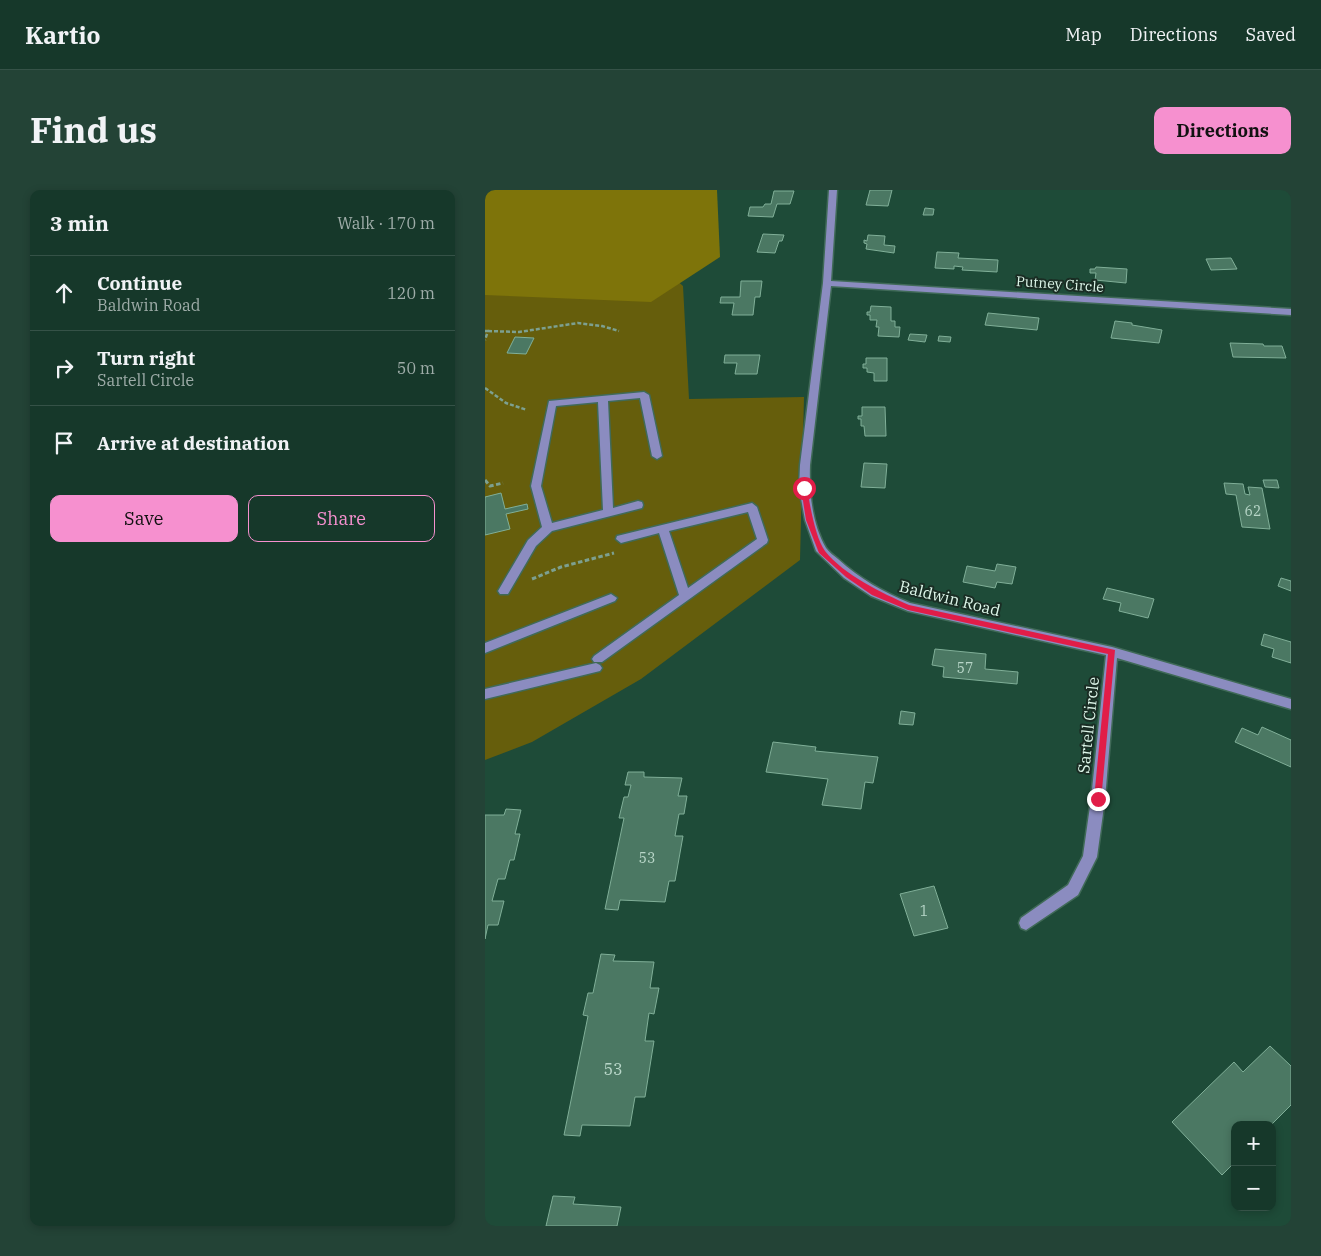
<!DOCTYPE html>
<meta charset="utf-8">
<style>
:root{--surface:#16382a;--page:#234336;--text:#f1f3f6;--muted:#9eaca8;--line:#355247;--accent:#f690cf}
body{margin:0;font-family:"IBM Plex Serif",serif;background:var(--page);color:var(--text)}
.controls{position:absolute;right:15px;bottom:15px;display:grid;overflow:hidden;border-radius:10px;box-shadow:0 2px 8px #0003}
.controls button{width:45px;height:45px;display:grid;place-items:center;padding:0;border:0;border-bottom:1px solid var(--line);background:var(--surface);color:var(--text);font:25px sans-serif}
.stop{position:absolute;width:15px;height:15px;margin:-11px;border:4px solid #e11d48;border-radius:50%;background:#fff}
.stop.end{background:#e11d48;border-color:#fff;box-shadow:0 1px 5px #0008}
.list{margin:0;padding:0;list-style:none}
h2{display:flex;justify-content:space-between;align-items:center;height:65px;margin:0;padding:0 20px;font-size:21px}
h2 small{font-size:16px;font-weight:400;color:var(--muted)}
.list li{display:grid;grid-template-columns:32px 1fr auto;gap:15px;align-items:center;box-sizing:border-box;height:75px;padding:0 20px;border-top:1px solid var(--line)}
.list b{display:block;font-size:19px;white-space:nowrap}
.list p{margin:0;font-size:16px;white-space:nowrap;color:var(--muted)}
.list em{font-size:16px;font-style:normal;color:var(--muted)}
.actions{display:flex;gap:10px;padding:15px 20px}
.actions a{flex:1;padding:11px 0;border:1px solid var(--accent);border-radius:10px;text-align:center;font-size:18px;color:var(--accent)}
.actions .main{background:var(--accent);color:#111}
.icon{flex:none;width:28px;height:28px;fill:none;stroke:currentColor;stroke-width:2;stroke-linecap:round;stroke-linejoin:round}
.map{position:relative;flex:none;width:806px;height:1036px;overflow:hidden;border-radius:10px}
header{display:flex;align-items:center;gap:30px;box-sizing:border-box;height:70px;padding:0 25px;background:var(--surface);border-bottom:1px solid var(--line)}
header strong{font-size:24px}
nav{display:flex;gap:28px;margin-inline-start:auto;font-size:18px}
.intro{display:flex;align-items:center;justify-content:space-between;box-sizing:border-box;height:120px;padding:0 30px}
h1{margin:0;font-size:35px}
.button{padding:12px 22px;border-radius:10px;background:var(--accent);color:#111;font-size:18px;font-weight:700}
main{display:flex;gap:30px;padding:0 30px}
aside{flex:1;background:var(--surface);border-radius:10px;box-shadow:0 2px 8px #0003}
.map>svg:first-child{display:block}
.green{fill:#665e0c}
.forest{fill:#7e740a}
.building{fill:#4b7863;stroke:#80af98}
.lines{fill:none;stroke-linecap:round;stroke-linejoin:round}
.minor-casing{stroke:#406a58;stroke-width:3}
.path-far1{stroke:#7da090;stroke-width:2.5;stroke-dasharray:4 2;stroke-linecap:butt}
.path{stroke:#7da090;stroke-width:3;stroke-dasharray:4.5 2.5;stroke-linecap:butt}
.minor{fill:#8b8cc0;fill-rule:evenodd}
.route{fill:#e11d48}
.labels{text-anchor:middle;dominant-baseline:central;stroke-width:4;stroke-linejoin:round;paint-order:stroke}
.far-street-label{font-size:14px;fill:#ddf6e9;stroke:#1a2d24}
.number-label{font-size:14px;fill:#b8d6c8}
.street-label{font-size:16px;fill:#ddf6e9;stroke:#1a2d24}
.near-number-label{font-size:16px;fill:#b8d6c8}
</style>
<header>
<strong>Kartio</strong>
<nav><a>Map</a><a>Directions</a><a>Saved</a></nav>
</header>
<div class="intro"><h1>Find us</h1><a class="button">Directions</a></div>
<main>
<aside>
<h2>3 min<small>Walk · 170 m</small></h2>
<ul class="list">
<li><svg class="icon" aria-label="ahead" viewBox="0 0 24 24"><path d="M12 20V5M6 11l6-6 6 6"/></svg><div><b>Continue</b><p>Baldwin Road</p></div><em>120 m</em></li>
<li><svg class="icon" aria-label="right" viewBox="0 0 24 24"><path d="M7 20v-9h11M14 6l5 5-5 5"/></svg><div><b>Turn right</b><p>Sartell Circle</p></div><em>50 m</em></li>
<li><svg class="icon" aria-label="arrive" viewBox="0 0 24 24"><path d="M6 21V4h12l-3 4 3 4H6"/></svg><div><b>Arrive at destination</b></div></li>
</ul>
<div class="actions"><a class="main">Save</a><a>Share</a></div>
</aside>
<div class="map">
<svg width="806" height="1036" viewBox="0 0 806 1036">
<rect width="100%" height="100%" fill="#1e4b38"/>
<!-- green -->
<path class="green" d="M0 64 169 70 198 96 204 209 319 207 315 370 156 489 47 552 0 570Z"/>
<!-- forest -->
<path class="forest" d="M0 0H232L235 67 166 112 0 105Z"/>
<!-- building -->
<path class="building" d="M385 0H407L403 16 381 15Z
M289 1H309L305 14H292L288 27 263 26 265 17H278L280 14H286Z
M440 18 449 19 448 25H438Z
M278 44 299 45 297 51H294L290 63 272 62Z
M383 45 400 46 399 55 410 56 409 63 381 59 382 54 379 53V50L382 51Z
M452 62 474 63 473 68 513 70 512 82 477 80 478 77 469 76V79L450 78Z
M746 68 752 79 726 80 721 69Z
M611 77 642 79 641 93 610 90 611 83H605V79H610Z
M256 91H277L275 107H270L268 125H247L249 113H235L236 107H255Z
M386 116 406 117V131H410V137H415L414 147 393 146 394 137H391L392 130H385V125H382V122H385Z
M503 123 554 128 552 140 500 135Z
M630 131 647 133V135L677 140 674 153 626 148Z
M425 144 442 145 440 152 423 150Z
M454 146 466 147 465 152 453 151Z
M30 147 49 148 41 164 22 163Z
M745 153 778 154 779 156H797L801 168 748 167Z
M240 165H275L272 184H250L252 173H239Z
M381 168H402V191H389V183L382 182V178H378V174H381Z
M377 217H400L401 246H380L379 236H376V229H373V226H377Z
M379 273 402 274 400 298 376 297Z
M778 290H792L794 298 780 297Z
M739 293 758 294 760 304 765 305 763 297 777 298 785 339 757 337 751 305 741 304Z
M16 303 20 319 42 314 43 319 21 324 25 339 0 345V307Z
M512 374 531 377 527 394 512 392 510 398 478 392 482 376 510 381Z
M796 388 806 391V401L793 396Z
M622 398 669 409 663 428 634 421 636 413 618 409Z
M779 444 806 452V473L787 467 789 459 776 455Z
M450 459 501 464 500 479 533 482 532 494 458 487 459 477 447 475Z
M416 521 430 523 428 535 414 534Z
M777 537 806 550V577L750 552 757 538 773 545Z
M288 552 331 557 330 561 393 567 388 593 380 592 376 619 337 615 343 589 281 582Z
M143 582H159V587L197 588 193 606H202L199 624H194L190 646H198L190 691H184L180 712 135 710 133 720 120 719 139 628H134L139 607H143L146 595H140Z
M21 619 36 620 30 644H35L29 670H25L20 689H13L7 711H19L13 735H3L0 749V625H19Z
M449 696 463 738 429 746 415 704Z
M116 764 130 765 128 771 169 772 165 798H174L169 824 164 823 160 851H169L160 907H150L145 936 97 935 95 946 79 945 103 826 98 825 103 803H108Z
M785 856 806 876V915L786 935H750V972L737 985 687 932 749 872 758 882Z
M68 1006 90 1007 88 1014 136 1017 132 1036H61Z"/>
<g class="lines">
<!-- minor casing -->
<g class="minor-casing">
<path id="minor" d="M344 0H352L346 91 806 119V125L346 96 325 275C324 302 327 334 341 358 344 362 349 366 353 369 375 389 398 402 425 413L627 457 806 509V519L632 468 620 609 612 667 593 705 541 740 536 738 534 733 536 728 583 695 598 666 606 609 621 465 423 421 386 406 359 388 331 361 320 330 314 298 315 275 338 93Z
M159 202 164 205 177 266 172 269 167 266 155 208 123 211 128 318 153 311 157 312 158 315 157 318 67 341 51 356 23 404H15L13 401 43 350 57 337 46 296 64 211ZM113 212 118 320 67 333 56 296 71 216Z
M267 313 272 317 283 350 282 353 117 472H109L107 469 109 466 194 405 174 343 136 353 131 349 132 346ZM263 322 272 349 203 398 184 341Z
M126 404 132 408 130 411 0 463V453Z
M111 473 115 475 117 478 115 481 0 509V499Z"/>
</g>
<!-- path-far1 -->
<path class="path-far1" d="M0 141H3L0 150
M3 141 34 142 93 133 117 136 134 141
M0 198 21 213 42 220"/>
<!-- path -->
<path class="path" d="M0 290 5 296 18 293
M47 389 76 377 129 363"/>
<!-- minor -->
<use href="#minor" class="minor"/>
</g>
<!-- route -->
<path class="route" d="M319 295 322 298C325 315 330 347 340 361 359 385 397 403 424 415L630 460 616 611H610L609 609 623 464 423 420 387 405 361 387 334 363 321 330 316 298Z"/>
<g class="labels">
<!-- far-street labels -->
<g class="far-street-label">
<text transform="translate(575 94) rotate(4)">Putney Circle</text>
</g>
<!-- number labels -->
<g class="number-label">
<text x="768" y="321">62</text>
<text x="480" y="478">57</text>
<text x="162" y="668">53</text>
<text x="439" y="721">1</text>
</g>
<!-- street labels -->
<g class="street-label">
<text transform="translate(465 408) rotate(14)">Baldwin Road</text>
<text transform="translate(603 535) rotate(-84)">Sartell Circle</text>
</g>
<!-- near-number labels -->
<g class="near-number-label">
<text x="128" y="879">53</text>
</g>
</g>
</svg>
<div class="controls">
<button>+</button>
<button>−</button>
</div>
<div class="stop" style="left:319px;top:298px"></div>
<div class="stop end" style="left:613px;top:609px"></div>
</div>
</main>
